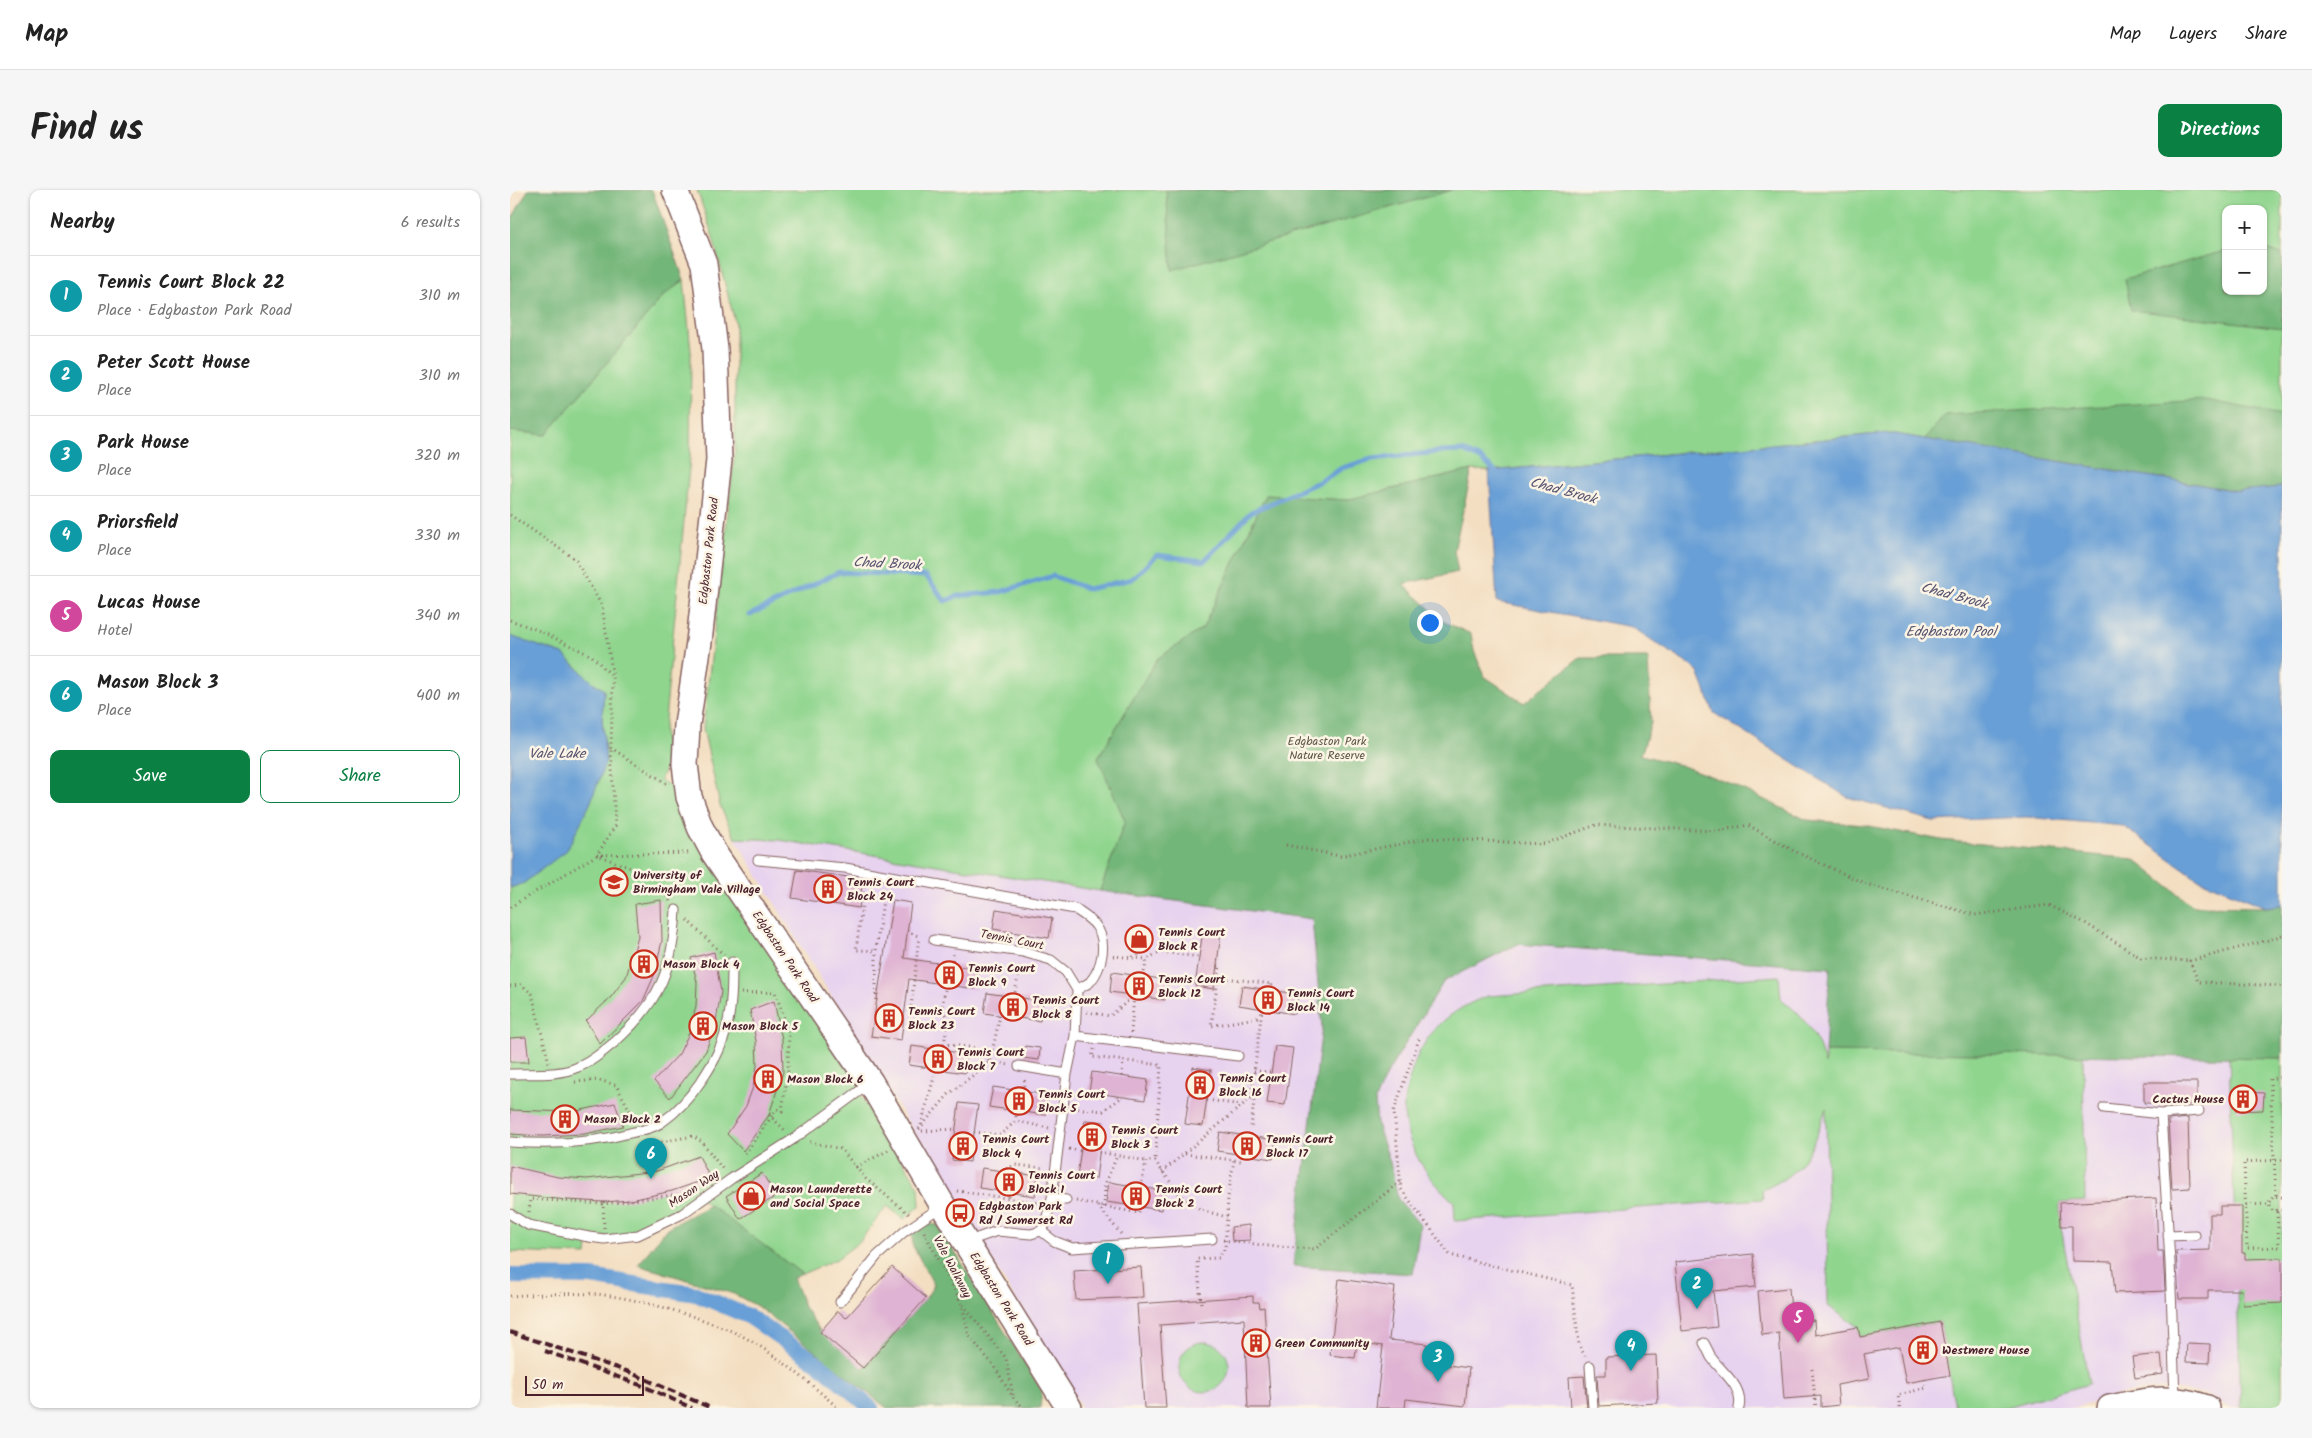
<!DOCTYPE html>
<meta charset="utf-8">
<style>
:root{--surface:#fff;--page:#f6f6f6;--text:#222;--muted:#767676;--line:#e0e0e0;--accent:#0b8043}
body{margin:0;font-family:Kalam,sans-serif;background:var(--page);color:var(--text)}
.controls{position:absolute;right:15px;top:15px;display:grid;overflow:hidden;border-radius:10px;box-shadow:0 1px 4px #0004}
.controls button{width:45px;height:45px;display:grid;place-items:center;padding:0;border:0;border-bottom:1px solid var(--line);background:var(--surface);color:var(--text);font:25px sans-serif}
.scale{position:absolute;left:15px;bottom:12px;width:119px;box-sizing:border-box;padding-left:5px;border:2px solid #4a1f2b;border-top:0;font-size:14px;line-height:18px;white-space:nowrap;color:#4a1f2b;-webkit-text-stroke:4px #fcf5e5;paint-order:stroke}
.you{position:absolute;left:919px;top:432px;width:18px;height:18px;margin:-12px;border:4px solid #fff;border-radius:50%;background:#1a73e8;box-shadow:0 0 0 8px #1a73e833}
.badge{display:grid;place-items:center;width:32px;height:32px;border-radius:50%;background:var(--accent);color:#fff;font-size:16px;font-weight:700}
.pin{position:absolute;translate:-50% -41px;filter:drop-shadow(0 1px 2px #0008)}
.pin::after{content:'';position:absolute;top:26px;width:18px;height:15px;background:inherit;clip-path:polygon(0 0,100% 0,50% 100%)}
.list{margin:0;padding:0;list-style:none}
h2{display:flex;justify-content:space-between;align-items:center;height:65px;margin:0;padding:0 20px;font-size:21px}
h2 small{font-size:16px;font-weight:400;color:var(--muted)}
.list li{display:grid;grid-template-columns:32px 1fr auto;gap:15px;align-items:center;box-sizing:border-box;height:80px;padding:0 20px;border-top:1px solid var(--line)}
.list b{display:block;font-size:19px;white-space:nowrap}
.list p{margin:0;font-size:16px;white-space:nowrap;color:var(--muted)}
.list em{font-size:16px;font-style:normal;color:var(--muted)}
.actions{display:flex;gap:10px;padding:15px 20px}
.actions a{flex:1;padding:11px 0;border:1px solid var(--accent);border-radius:10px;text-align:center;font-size:18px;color:var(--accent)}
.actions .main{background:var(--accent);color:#fff}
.map{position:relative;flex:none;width:1772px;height:1218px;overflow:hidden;border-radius:10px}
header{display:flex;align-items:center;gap:30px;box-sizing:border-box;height:70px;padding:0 25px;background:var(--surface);border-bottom:1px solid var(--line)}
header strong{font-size:24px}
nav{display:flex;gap:28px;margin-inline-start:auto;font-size:18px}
.intro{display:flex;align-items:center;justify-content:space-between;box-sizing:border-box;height:120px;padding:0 30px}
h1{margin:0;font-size:35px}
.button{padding:12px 22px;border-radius:10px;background:var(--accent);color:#fff;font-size:18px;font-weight:700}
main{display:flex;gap:30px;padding:0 30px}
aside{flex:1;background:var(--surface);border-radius:10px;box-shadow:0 1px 4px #0004}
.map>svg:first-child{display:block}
.built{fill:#e7d2ef}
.green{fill:#8fd58e;stroke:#6c7a5c;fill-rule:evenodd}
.forest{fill:#73b679;stroke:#5e6a52}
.water{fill:#689fd6;stroke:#595f80}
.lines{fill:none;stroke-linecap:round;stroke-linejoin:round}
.stream{stroke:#689fd6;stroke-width:5}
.canal{stroke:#689fd6;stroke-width:16}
.building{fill:#dfb3d3}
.lane-casing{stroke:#856260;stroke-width:11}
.secondary-casing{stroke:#856260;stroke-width:28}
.path{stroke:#856260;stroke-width:3;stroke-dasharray:1 4;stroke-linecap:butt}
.lane{stroke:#fff;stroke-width:9}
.secondary{stroke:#fff;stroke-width:25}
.rail{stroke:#4a1f2b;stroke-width:4;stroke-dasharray:8 4;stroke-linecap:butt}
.labels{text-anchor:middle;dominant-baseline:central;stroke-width:5;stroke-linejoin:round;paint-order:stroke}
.street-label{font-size:12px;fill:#4a1f2b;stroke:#fcf5e5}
.park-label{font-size:12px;fill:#5f5649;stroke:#fcf5e5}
.poi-label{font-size:12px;font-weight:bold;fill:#4a1f2b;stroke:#fcf5e5;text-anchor:start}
.water-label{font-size:14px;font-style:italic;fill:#56526f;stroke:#fcf5e5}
</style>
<header>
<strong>Map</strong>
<nav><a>Map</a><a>Layers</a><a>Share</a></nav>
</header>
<div class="intro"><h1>Find us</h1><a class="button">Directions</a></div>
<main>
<aside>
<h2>Nearby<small>6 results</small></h2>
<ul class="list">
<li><span class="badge" style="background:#0f9aa8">1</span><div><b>Tennis Court Block 22</b><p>Place · Edgbaston Park Road</p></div><em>310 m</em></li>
<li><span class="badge" style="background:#0f9aa8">2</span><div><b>Peter Scott House</b><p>Place</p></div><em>310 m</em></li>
<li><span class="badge" style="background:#0f9aa8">3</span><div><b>Park House</b><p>Place</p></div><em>320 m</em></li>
<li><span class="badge" style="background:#0f9aa8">4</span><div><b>Priorsfield</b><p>Place</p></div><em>330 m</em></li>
<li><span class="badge" style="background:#d1479c">5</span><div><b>Lucas House</b><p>Hotel</p></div><em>340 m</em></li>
<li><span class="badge" style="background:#0f9aa8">6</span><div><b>Mason Block 3</b><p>Place</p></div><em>400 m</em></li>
</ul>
<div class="actions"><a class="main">Save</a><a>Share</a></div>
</aside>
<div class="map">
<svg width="1772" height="1218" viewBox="0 0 1772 1218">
<rect width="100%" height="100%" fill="#fcf5e5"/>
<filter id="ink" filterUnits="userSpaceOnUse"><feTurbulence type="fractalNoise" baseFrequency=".02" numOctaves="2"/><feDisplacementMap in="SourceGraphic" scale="10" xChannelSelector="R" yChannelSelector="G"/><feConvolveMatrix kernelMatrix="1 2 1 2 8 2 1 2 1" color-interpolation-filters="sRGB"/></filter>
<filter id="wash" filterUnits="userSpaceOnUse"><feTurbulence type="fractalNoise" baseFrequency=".0096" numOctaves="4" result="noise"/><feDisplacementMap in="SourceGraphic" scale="20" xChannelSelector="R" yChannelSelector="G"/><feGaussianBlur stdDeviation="1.12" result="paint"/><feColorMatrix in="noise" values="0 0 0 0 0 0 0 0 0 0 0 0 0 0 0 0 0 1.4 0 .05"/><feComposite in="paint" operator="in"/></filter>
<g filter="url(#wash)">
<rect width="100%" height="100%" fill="#f3dec1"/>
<!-- built -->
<path class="built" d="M225 648 269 650 590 701 1008 754 1320 778 1316 862 1772 868V1218H1720L1692 1203 1651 1198 1611 1204 1564 1218H572Z"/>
<!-- green -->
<path class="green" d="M187 0H1772V297L1728 301 1379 243 979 281 962 280 836 310 756 305 693 438 647 469 588 568 615 631 590 701 269 650 225 648 210 616 193 538 225 261V132L202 44ZM1716 19H1753V101H1716Z
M174 90 181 161 180 268 154 540 156 577 150 590 179 607 361 893 350 904 409 997 410 1016 394 1029 377 1016 349 1052 327 1069 292 1084 192 1010 128 1045 79 1047 77 1065 0 1062V698L14 693 96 571 92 528 94 500 80 490 53 464 0 447V241L36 245 154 105Z
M1269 786 1271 809C1295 827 1308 846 1315 875V862L1573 865 1575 1011 1550 1013 1551 1037 1579 1194 1493 1218H1445L1430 1132 1350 1147 1348 1137 1318 1116 1316 918C1303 958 1295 983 1252 1000L1253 1009 945 1031 944 1012C917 988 894 955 894 917 894 906 898 894 901 884 912 844 940 819 978 806Z
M1719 866 1772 868V1218H1732L1731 1216Z
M669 1177a25 25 0 1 1 50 0a25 25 0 1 1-50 0Z"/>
<!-- forest -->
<path class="forest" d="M18 0H142L174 90 154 105 36 245 0 241V32Z
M656 0H942L662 80Z
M1753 58 1772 64V138L1621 120 1615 89 1711 62 1716 61V101H1753Z
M1696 210 1772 225V297L1728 301 1415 249 1435 225Z
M962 280 944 361 948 382 893 394 934 432 961 444 964 461 974 486 1014 513 1070 468H1138L1141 533 1131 565 1170 575 1219 593 1297 630 1354 635 1431 650 1624 669 1683 716 1756 717 1772 715V868L1315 862 1320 778 1008 754 934 791 876 885 865 910 867 934 880 972 888 1009 910 1035 903 1084 783 1076 812 837 802 729 590 701 615 631 588 568 647 469 693 438 756 305 836 310Z
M200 1015 292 1084 283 1088 294 1117 311 1142 353 1178 416 1108 424 1095 403 1056 402 1044 417 1034 428 1035 532 1201 530 1218H377L247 1116 224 1104 128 1075 157 1038Z"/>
<!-- water -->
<path class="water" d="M1379 243 1728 301 1772 297V715L1756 717 1690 690 1613 636 1517 627 1423 631 1337 607 1204 523 1187 480 1122 437 987 412 979 281Z
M0 446 53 464 80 490 94 500 92 528 96 571 80 614 57 660 14 693 0 698Z"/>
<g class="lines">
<!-- stream -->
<path class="stream" d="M240 425 329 382 416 386 435 411 448 406 490 402 543 386 578 399 622 389 647 365 694 371 741 322 811 291 832 278 862 269 928 262 953 261 971 269 988 284"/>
<!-- canal -->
<path class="canal" d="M0 1086 81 1087 186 1104 240 1127 313 1177 361 1218"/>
</g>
<g id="blocks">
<!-- building -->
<path class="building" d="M287 680 353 689 349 718 282 708Z
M151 710 152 751 144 786 133 811 90 854 76 831 101 807 116 787 128 747 125 714Z
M383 710 401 713 394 768 468 779 465 799 399 789 391 850 361 846Z
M486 719 542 728 539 748 483 739Z
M623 739 638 740 636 760 621 759Z
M693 739 711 742 704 799 685 796Z
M204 762 211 802 206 831 196 861 160 908 144 891 169 864 180 841 186 816 187 792 181 768Z
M602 782 658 790 655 810 600 802Z
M732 796 788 804 785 824 729 815Z
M477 803 533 811 530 831 474 823Z
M264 811 272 849 273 882 259 925 233 961 217 944 236 916 243 897 247 876 246 851 240 820Z
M16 847 19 872H0V848Z
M402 856 457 864 455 883 399 875Z
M515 856 530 858 529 870 513 868Z
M765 856 783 858 775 915 757 913Z
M683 877 701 880 693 936 675 934Z
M582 882 638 890 635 910 579 902Z
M1634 892H1687V913L1653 918V913H1634Z
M1738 896V902L1754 903 1753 920 1727 921 1725 897Z
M483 897 538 905 535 925 479 917Z
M105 913 113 936 74 944 32 946 0 944V920L62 922Z
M449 913 468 915 460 972 442 970Z
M1678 928 1680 998 1662 999 1658 930Z
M575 930 593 932 586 989 567 987Z
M710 942 766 950 763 969 707 961Z
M189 966 200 988 162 1001 121 1010 93 1012 57 1010 0 1004V976L48 987 77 989 147 981Z
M472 978 528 986 525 1006 469 998Z
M252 983 266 1006 230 1029 216 1006Z
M599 992 655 1001 652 1020 596 1012Z
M1646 1008 1648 1061H1653L1655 1101 1605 1103 1602 1072 1562 1071V1036H1551L1550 1013Z
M1710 1016H1732V1063H1735V1069L1772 1068V1113L1733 1115 1732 1100H1698V1109H1669L1666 1061 1700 1060V1024H1710Z
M739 1035 740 1050 722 1051 721 1037Z
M1243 1064 1246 1097 1203 1101 1207 1137 1172 1141 1165 1072Z
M382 1077 416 1108 353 1178 310 1142 328 1121 336 1128Z
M631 1077 633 1107 566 1110 564 1081Z
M829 1089 885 1097 879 1150 917 1154 916 1164 932 1166 931 1174 959 1178 955 1216 896 1209 895 1218H866L873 1156 847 1152 845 1168 820 1165Z
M1279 1098 1282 1132 1304 1130 1305 1145 1348 1137 1350 1147 1430 1132 1440 1185 1396 1193 1389 1157 1354 1164 1359 1189 1327 1195 1329 1215 1311 1217V1206L1274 1209 1269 1143 1252 1145 1248 1101Z
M743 1106V1112H749L750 1118 754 1117 761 1218H738L734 1129 650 1135 656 1218H634L627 1114Z
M1677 1153 1700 1154 1699 1173 1676 1172Z
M1651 1164 1653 1184 1625 1188 1622 1167Z
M1146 1165 1148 1213 1089 1216 1087 1185H1096V1167Z
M1074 1186 1077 1218H1061L1059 1187Z"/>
</g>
</g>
<g filter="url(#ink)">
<use href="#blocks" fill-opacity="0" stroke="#856260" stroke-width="1"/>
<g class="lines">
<!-- lane casing -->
<g class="lane-casing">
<path id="lane" d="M248 670 335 678 565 719C572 724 581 729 586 736 598 752 592 778 580 792 576 795 571 797 567 800
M424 750 513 762 541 770 556 782 567 800 565 846 557 884 542 1008 535 1034 531 1041 521 1044 487 1041 456 1052
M565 846 728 866
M509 876 557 884
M0 884C22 883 48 886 68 877 82 872 95 860 106 851 150 811 163 779 166 720
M1594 918 1651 924
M0 952C41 955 80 954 120 943 130 941 144 938 152 932 180 913 210 869 217 836 222 815 222 793 222 772
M542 1008 556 1010
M0 1024 18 1035 79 1047 94 1049 128 1045 172 1024 221 989 285 948 359 894
M531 1041 544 1051 562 1058 702 1049
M1658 1046 1685 1045
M330 1112 367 1066 395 1041 432 1016
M1194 1153C1197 1158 1199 1163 1201 1167 1212 1183 1234 1196 1229 1218
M1080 1176 1083 1218
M1665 1208 1660 1072 1651 924 1689 921"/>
</g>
<!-- secondary casing -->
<g class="secondary-casing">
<path id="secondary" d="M165 0 194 74 205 159 209 270 189 452 177 535 175 574 179 607 190 637 204 663 361 893 433 1016 559 1218
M1600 1218C1636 1210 1661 1205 1697 1218"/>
</g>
<!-- path -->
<path class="path" d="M0 325 65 369 92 416 103 488 101 558 159 595
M0 430 30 441 82 466 103 487
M776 655 830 666 919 648 1034 654 1086 635 1208 641 1238 635 1284 661 1356 694 1465 725 1539 715 1575 733 1631 768 1680 771
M355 692 346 760 366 761
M160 711 144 687 87 665 181 663
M0 717 87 665 105 636 101 558
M177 730 214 765
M397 741 410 747
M1772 745 1762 749 1680 771 1688 792 1772 796
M509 751 510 743
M603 766 637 769
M623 767 628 759V768
M442 775 443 763
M707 776H710L701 836 751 827
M633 787 637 769 650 762 689 767
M708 787 762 794 761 800
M0 796 12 795 22 804 39 873
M231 803 265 802 279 842 278 879 272 921 267 919 234 965
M504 807 511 773
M366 810V761L375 696
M577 822 600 826 624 806
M490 825 480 872 499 875
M400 826 409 747
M621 843 624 806
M909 849 884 921 891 999 940 1065 1062 1095 1069 1155 1075 1166
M434 854 438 831 432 817 436 795
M584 859 582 867 651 875 645 971
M744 881 761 882
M612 886 613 871
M65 892 89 890 106 895 125 930
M513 901 515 887
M741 908 752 819
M697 910 731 915
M563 918 593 921 612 907
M506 921V931
M259 925 277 942
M411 935 426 880
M409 939 439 904 480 872 466 858 434 854 423 858
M412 941 446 939
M464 942 490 945 506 931 539 938
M134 952 135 955 183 946 192 952 214 981
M300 952 331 959 356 989 399 1024
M559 959 571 961
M589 962 636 971
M675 964 731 971 732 965
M1772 970 1734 972 1737 1058 1772 1057
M346 977 379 960
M492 981 505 975 534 978
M652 982 741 908 744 910 741 938
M631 997 636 971H645L669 1004 691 1020 717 1027
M447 1001 530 1013
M1766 1005 1760 889 1772 887
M498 1007 499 1002
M1772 1007 1763 1006 1758 1014 1763 1021 1772 1020
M566 1011 629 1023V1017
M93 1012 94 1038
M1736 1015 1758 1014
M588 1016 611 1044
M594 1017 595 994 607 966
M19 1022 20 1009 93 1014 164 1005 168 1012
M1767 1022 1769 1057
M414 1042 452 1114 459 1146 484 1176 504 1209 514 1218
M713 1050 767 1057 805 1059 890 992
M0 1106C28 1104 56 1103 84 1104 125 1107 197 1128 234 1147 267 1165 300 1193 328 1218
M691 1113 687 1069 709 1068 715 1058 718 1007 724 970
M453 1115 496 1168 503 1205
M1302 1179 1306 1218
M926 1218V1212
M1126 1218V1214
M1390 1218 1388 1205 1416 1198 1415 1189"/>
<!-- lane -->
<use href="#lane" class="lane"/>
<!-- secondary -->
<use href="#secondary" class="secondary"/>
<!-- rail -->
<path class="rail" d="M0 1142 119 1182 201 1218
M35 1161 133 1196 182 1218"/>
</g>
</g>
<!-- icons -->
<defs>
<g id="university-ring" transform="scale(1.4375)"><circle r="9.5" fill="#fcf5e5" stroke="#c8321e" stroke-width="1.5"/><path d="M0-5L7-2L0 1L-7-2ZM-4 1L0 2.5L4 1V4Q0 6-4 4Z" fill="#c8321e"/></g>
<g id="building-ring" transform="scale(1.4375)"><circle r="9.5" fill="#fcf5e5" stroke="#c8321e" stroke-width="1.5"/><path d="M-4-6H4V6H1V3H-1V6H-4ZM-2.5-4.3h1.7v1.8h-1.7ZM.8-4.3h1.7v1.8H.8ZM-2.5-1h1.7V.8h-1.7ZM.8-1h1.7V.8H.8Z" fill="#c8321e"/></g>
<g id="shop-ring" transform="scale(1.4375)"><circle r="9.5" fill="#fcf5e5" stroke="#c8321e" stroke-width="1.5"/><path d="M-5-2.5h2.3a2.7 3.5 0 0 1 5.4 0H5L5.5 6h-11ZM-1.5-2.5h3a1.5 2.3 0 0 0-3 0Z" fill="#c8321e"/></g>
<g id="bus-ring" transform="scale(1.4375)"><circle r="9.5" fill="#fcf5e5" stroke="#c8321e" stroke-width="1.5"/><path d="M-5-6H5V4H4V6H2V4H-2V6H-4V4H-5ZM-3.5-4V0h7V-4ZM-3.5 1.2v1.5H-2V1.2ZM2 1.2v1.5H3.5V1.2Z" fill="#c8321e"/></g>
</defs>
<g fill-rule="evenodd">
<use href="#university-ring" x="104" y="692"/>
<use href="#building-ring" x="318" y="699"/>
<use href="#shop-ring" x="629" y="749"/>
<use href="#building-ring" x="134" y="774"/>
<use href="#building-ring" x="439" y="785"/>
<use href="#building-ring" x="629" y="796"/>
<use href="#building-ring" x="758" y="810"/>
<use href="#building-ring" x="503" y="817"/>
<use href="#building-ring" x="379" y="828"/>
<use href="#building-ring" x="193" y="836"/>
<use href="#building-ring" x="428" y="869"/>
<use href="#building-ring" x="258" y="889"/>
<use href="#building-ring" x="690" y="895"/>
<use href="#building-ring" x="1733" y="909"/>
<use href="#building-ring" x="509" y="911"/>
<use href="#building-ring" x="55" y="929"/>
<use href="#building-ring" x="582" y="947"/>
<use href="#building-ring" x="453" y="956"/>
<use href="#building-ring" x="737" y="956"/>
<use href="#building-ring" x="499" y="992"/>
<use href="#shop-ring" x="241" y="1006"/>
<use href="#building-ring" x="626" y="1006"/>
<use href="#bus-ring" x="450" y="1023"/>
<use href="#building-ring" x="746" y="1153"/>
<use href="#building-ring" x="1413" y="1160"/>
</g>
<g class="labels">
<!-- street labels -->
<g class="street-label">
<text transform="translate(199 361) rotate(-84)">Edgbaston Park Road</text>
<text transform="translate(502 750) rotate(11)">Tennis Court</text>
<text transform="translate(275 767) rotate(56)">Edgbaston Park Road</text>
<text transform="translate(184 999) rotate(-34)">Mason Way</text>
<text transform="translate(442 1077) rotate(62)">Vale Walkway</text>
<text transform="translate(491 1109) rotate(58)">Edgbaston Park Road</text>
</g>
<!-- park labels -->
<g class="park-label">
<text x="817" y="551">Edgbaston Park<tspan x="817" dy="14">Nature Reserve</tspan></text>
</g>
<!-- poi labels -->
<g class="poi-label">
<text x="123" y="685">University of<tspan x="123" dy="14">Birmingham Vale Village</tspan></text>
<text x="337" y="692">Tennis Court<tspan x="337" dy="14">Block 24</tspan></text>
<text x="648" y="742">Tennis Court<tspan x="648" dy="14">Block R</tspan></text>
<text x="153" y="774">Mason Block 4</text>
<text x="458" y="778">Tennis Court<tspan x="458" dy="14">Block 9</tspan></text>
<text x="648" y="789">Tennis Court<tspan x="648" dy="14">Block 12</tspan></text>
<text x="777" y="803">Tennis Court<tspan x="777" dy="14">Block 14</tspan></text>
<text x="522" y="810">Tennis Court<tspan x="522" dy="14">Block 8</tspan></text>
<text x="398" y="821">Tennis Court<tspan x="398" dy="14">Block 23</tspan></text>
<text x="212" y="836">Mason Block 5</text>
<text x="447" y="862">Tennis Court<tspan x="447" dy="14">Block 7</tspan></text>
<text x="709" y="888">Tennis Court<tspan x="709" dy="14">Block 16</tspan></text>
<text x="277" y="889">Mason Block 6</text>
<text x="528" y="904">Tennis Court<tspan x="528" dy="14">Block 5</tspan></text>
<text x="1714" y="909" text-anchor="end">Cactus House</text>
<text x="74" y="929">Mason Block 2</text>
<text x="601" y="940">Tennis Court<tspan x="601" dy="14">Block 3</tspan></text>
<text x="472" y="949">Tennis Court<tspan x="472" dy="14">Block 4</tspan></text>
<text x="756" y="949">Tennis Court<tspan x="756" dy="14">Block 17</tspan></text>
<text x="518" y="985">Tennis Court<tspan x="518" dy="14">Block 1</tspan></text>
<text x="260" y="999">Mason Launderette<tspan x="260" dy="14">and Social Space</tspan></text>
<text x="645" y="999">Tennis Court<tspan x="645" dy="14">Block 2</tspan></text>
<text x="469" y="1016">Edgbaston Park<tspan x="469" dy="14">Rd / Somerset Rd</tspan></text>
<text x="765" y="1153">Green Community</text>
<text x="1432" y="1160">Westmere House</text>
</g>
<!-- water labels -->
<g class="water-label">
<text transform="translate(1053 301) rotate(15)">Chad Brook</text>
<text transform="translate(377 374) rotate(3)">Chad Brook</text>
<text transform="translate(1444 406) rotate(15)">Chad Brook</text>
<text x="1441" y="442">Edgbaston Pool</text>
<text x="47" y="564">Vale Lake</text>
</g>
</g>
</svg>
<div class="controls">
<button>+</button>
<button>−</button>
</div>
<div class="scale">50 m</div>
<div class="you"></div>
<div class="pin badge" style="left:598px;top:1094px;background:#0f9aa8">1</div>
<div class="pin badge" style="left:1187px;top:1119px;background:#0f9aa8">2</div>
<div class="pin badge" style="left:928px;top:1192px;background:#0f9aa8">3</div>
<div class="pin badge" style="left:1121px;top:1181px;background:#0f9aa8">4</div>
<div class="pin badge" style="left:1288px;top:1153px;background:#d1479c">5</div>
<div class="pin badge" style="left:141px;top:989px;background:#0f9aa8">6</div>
</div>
</main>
